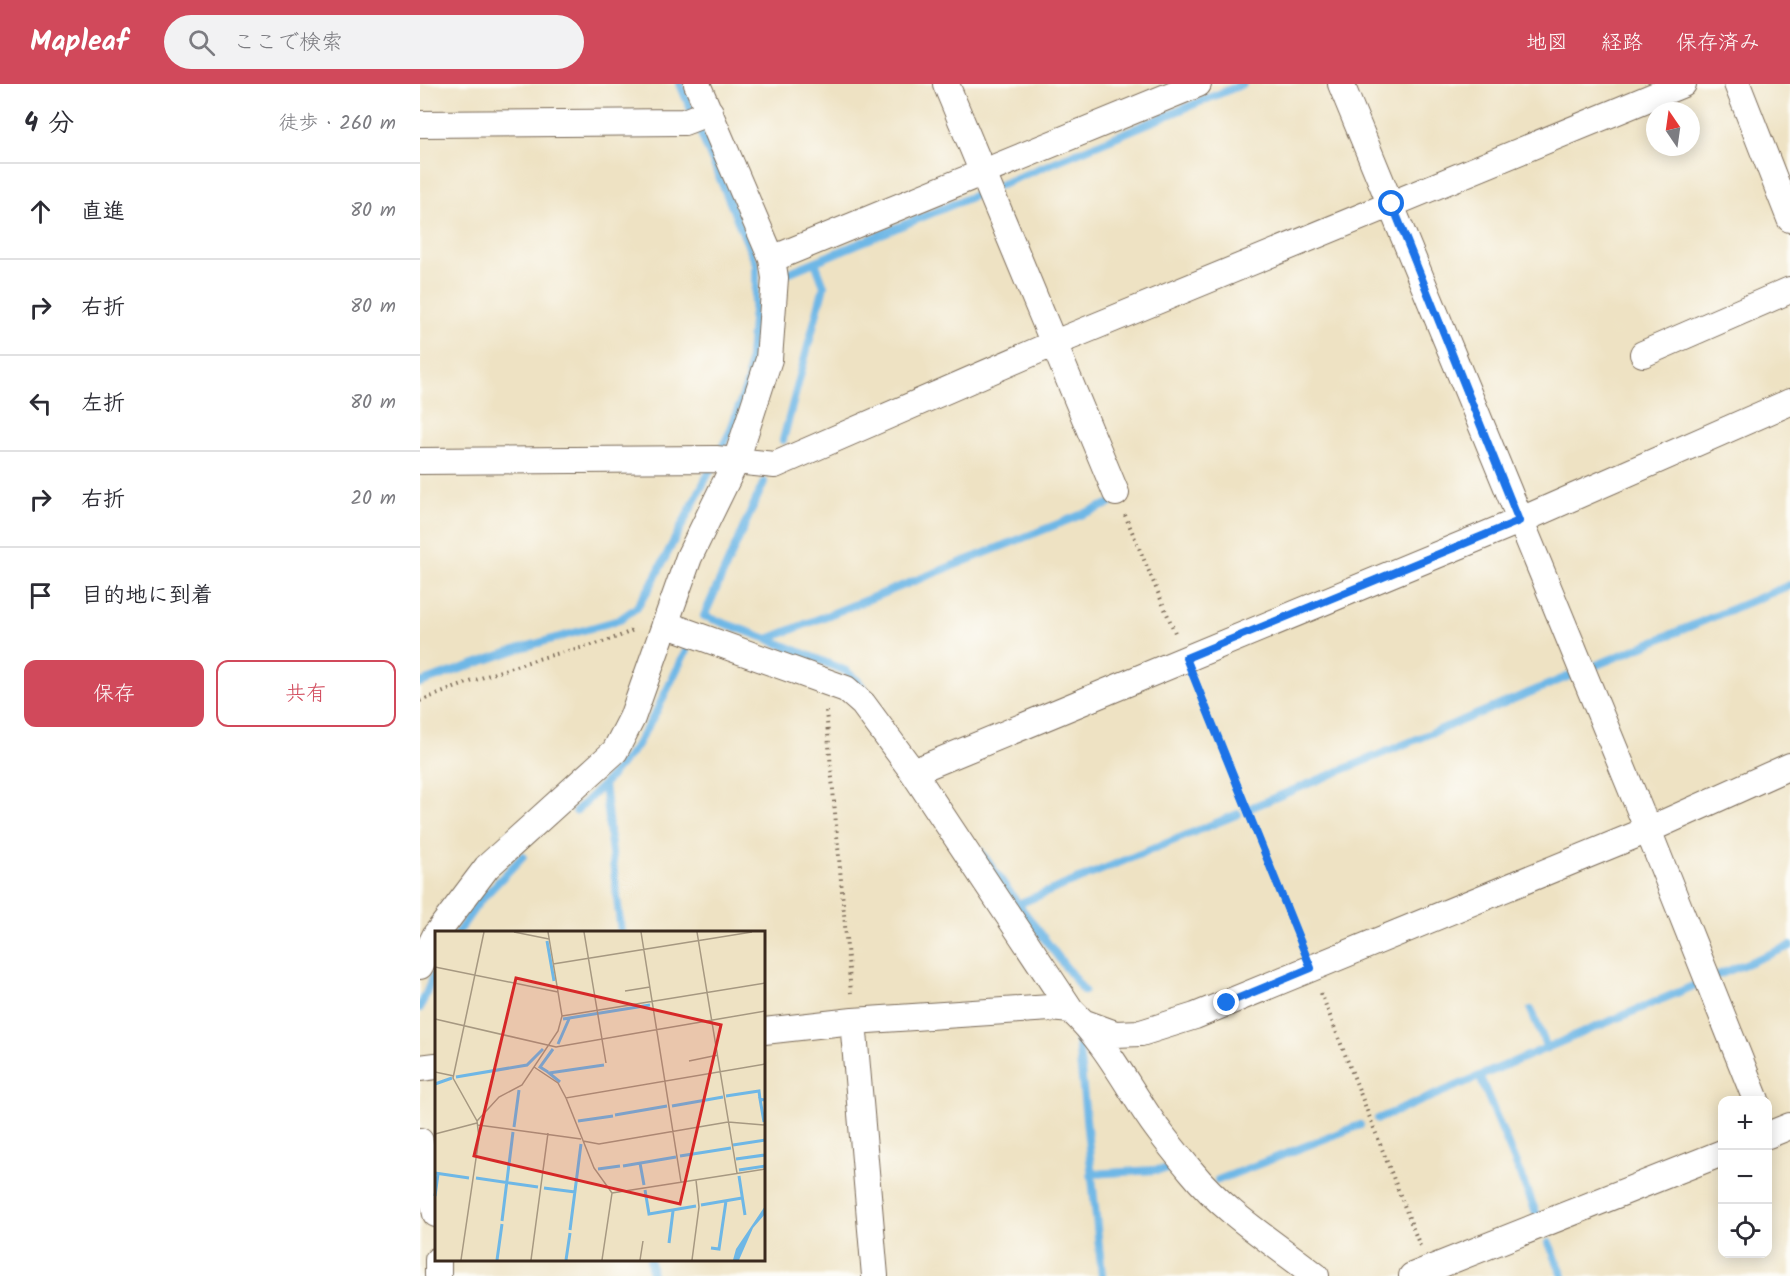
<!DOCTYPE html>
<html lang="ja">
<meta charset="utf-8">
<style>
:root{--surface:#fff;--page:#f2f2f3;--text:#2b2b33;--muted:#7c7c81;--line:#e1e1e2;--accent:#d1495b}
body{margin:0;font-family:Kalam,"Klee One",sans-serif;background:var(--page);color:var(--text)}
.controls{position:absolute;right:18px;bottom:18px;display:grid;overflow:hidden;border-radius:12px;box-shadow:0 3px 15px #0003}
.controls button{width:54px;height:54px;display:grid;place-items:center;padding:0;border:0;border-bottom:2px solid var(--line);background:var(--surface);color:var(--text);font:30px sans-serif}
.compass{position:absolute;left:1226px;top:18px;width:54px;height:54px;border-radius:50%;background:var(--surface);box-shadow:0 3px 15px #0003;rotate:347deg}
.stop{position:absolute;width:18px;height:18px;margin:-14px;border:4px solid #1a73e8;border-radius:50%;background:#fff}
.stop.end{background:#1a73e8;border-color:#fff;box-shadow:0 2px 6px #0008}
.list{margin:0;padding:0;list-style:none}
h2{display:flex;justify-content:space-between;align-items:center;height:78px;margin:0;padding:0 24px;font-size:26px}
h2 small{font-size:20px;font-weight:400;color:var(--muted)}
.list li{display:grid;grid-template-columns:39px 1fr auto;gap:18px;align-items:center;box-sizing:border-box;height:96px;padding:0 24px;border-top:2px solid var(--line)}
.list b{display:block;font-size:22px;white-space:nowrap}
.list em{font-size:20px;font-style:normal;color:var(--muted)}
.actions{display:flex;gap:12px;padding:18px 24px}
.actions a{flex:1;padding:14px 0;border:2px solid var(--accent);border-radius:12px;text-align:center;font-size:21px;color:var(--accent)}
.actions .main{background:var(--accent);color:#fff}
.icon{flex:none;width:33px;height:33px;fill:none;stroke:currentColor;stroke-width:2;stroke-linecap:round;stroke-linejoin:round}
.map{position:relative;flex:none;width:1370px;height:1192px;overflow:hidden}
header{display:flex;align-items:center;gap:36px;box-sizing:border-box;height:84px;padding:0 30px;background:var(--accent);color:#fff}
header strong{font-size:28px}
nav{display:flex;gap:33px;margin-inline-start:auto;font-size:21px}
.search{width:420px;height:54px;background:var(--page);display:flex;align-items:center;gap:15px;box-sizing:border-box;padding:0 21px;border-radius:33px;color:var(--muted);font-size:22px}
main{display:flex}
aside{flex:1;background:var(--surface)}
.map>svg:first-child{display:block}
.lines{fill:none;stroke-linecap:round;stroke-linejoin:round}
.stream{stroke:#6eb7e6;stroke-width:8}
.street-casing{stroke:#7a6a58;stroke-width:28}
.path{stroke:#7a6a58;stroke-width:4;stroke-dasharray:1.5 4.5;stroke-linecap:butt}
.street{stroke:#fff;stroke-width:26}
.route{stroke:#1a73e8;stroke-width:8}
.inset-river{fill:none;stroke:#6eb7e6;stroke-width:3}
.inset-road{fill:none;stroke:#a69881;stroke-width:1.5}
.view{fill:#d62828;fill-opacity:0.15;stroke:#d62828;stroke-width:3}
.inset-edge{fill:none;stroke:#3b2a1e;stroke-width:3}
</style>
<header>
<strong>Mapleaf</strong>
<div class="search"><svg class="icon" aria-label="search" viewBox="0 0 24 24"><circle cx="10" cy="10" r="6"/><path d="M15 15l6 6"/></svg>ここで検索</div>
<nav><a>地図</a><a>経路</a><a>保存済み</a></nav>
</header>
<main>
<aside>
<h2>4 分<small>徒歩 · 260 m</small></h2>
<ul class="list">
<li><svg class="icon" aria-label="ahead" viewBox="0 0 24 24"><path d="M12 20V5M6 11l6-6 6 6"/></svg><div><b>直進</b></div><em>80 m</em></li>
<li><svg class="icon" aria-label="right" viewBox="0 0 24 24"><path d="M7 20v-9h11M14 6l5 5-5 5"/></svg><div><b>右折</b></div><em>80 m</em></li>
<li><svg class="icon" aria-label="left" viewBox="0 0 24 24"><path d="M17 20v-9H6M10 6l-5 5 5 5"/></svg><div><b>左折</b></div><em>80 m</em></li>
<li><svg class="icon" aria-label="right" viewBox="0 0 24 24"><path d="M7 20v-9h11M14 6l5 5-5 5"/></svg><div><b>右折</b></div><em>20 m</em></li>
<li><svg class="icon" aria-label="arrive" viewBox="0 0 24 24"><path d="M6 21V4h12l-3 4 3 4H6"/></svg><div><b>目的地に到着</b></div></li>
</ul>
<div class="actions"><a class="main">保存</a><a>共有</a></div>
</aside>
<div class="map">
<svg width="1370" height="1192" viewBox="0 0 1370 1192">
<rect width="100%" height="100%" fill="#fdfcf7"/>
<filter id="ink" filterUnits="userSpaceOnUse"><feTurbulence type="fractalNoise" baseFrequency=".0167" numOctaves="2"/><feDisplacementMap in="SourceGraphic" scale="12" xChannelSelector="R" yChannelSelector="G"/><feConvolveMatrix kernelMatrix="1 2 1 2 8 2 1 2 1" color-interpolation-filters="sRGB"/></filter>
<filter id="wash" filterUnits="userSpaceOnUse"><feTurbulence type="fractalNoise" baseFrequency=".008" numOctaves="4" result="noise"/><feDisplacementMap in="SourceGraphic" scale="24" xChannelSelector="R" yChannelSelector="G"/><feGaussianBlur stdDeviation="1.35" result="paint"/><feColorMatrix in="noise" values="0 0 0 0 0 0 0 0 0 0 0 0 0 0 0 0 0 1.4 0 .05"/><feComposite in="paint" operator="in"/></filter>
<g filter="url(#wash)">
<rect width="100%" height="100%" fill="#eee2c3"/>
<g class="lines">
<!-- stream -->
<path class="stream" d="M358 193 823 0
M363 356 404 202 395 178
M344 398 284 532 348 555
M1172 583 1370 501
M0 599 101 564 199 536 216 524 230 503 310 348 328 297 336 201V180L260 0
M448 611 438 597 426 587 348 555 691 419
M830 724 1152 591
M156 727 184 700
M561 768 598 820 818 730
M598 820 664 907
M38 848 59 818 103 772
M201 848 184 700 215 664 236 628 266 567
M1298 891 1370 862
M0 924 16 886
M1111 926 1127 964
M658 956 682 1192
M1060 993 1117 1131
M958 1035 1278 900
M671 1090 751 1085
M798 1096 940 1041
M1129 1159 1143 1192
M230 1176 232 1192"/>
</g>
</g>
<g filter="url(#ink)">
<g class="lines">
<!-- street casing -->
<g class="street-casing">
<path id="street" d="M526 0 696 409
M921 0 1228 746 1336 1016
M1317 0 1370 135
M0 40 264 38 290 28
M352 175 778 0
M1223 270 1370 206
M0 377 296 375 355 381 635 259 1263 0
M245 540 426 605 443 620 493 688 1099 437 1370 318
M493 688 651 926C684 957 704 996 729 1033 741 1051 756 1069 771 1087 805 1129 854 1159 896 1192
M18 848 67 783 195 667 212 634 269 473 316 377 349 275 355 194 352 175 277 0
M0 882 16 850
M433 937 455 1192
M665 939 695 950 721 949 775 932 1228 746 1370 682
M344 947 433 937 630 924 651 926
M0 984 16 982
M1348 1051 1370 1042
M0 1057 16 1130
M18 1176V1192
M992 1192 1302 1069"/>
</g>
<!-- path -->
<path class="path" d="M705 431 756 551
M776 600 881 860
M0 617C39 602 78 587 118 575 150 565 185 561 215 545
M406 627 431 909
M901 909 1000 1162"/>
<!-- street -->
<use href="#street" class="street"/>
</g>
</g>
<g class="lines" filter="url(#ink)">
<!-- route -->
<path class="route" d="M807 919 891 884 766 574 1099 437 972 120"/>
</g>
<!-- overview -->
<g transform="translate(15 847)">
<rect width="330" height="330" fill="#eee2c3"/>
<path d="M330 275V283L318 297 304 329H298L301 318Z" fill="#6eb7e6"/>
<path class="inset-river" d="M112 10 119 50M128 88 215 74M123 113 134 88M113 141 105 136 118 118M21 146 92 134 108 118M125 151 114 142 169 134M0 153 17 147M291 165 324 160 325 168M237 175 288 166M180 184 232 175M143 190 178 185M329 191 325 168 329 169M79 196 84 159M298 214 330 209M245 225 296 217M301 228 330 224M205 232 209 254M188 235 241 226M163 238 185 235M304 239 330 235M0 242 34 247M304 245 310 284M41 247 103 256M109 257 140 261M210 259 214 283 261 275M0 265 3 243M266 274 307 267M67 290 78 201M135 299 146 213M234 312 238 280M276 317 284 318 291 270M62 329 67 293M131 329 135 302"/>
<path class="inset-road" d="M79 1 114 8M149 1 171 132M206 1 246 251M262 1 302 242M118 33 317 1M0 36 123 61M190 60 215 56M127 85 330 52M0 88 121 116 330 80M254 130 283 124M99 136 123 152 131 167 330 133M0 141 19 145M131 167 159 237 177 262 167 329M42 190 64 166 87 154 123 100 127 85 113 1M43 194 146 208M0 203 42 192M148 210 164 213 293 191 330 194M177 262 330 238M26 329 44 207 42 190 18 147 49 1M96 329 113 202M205 329 208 310M257 329 264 276 261 249"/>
<path class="view" d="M81 47 286 94 245 273 39 225Z"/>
<rect width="330" height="330" class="inset-edge"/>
</g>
</svg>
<div class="controls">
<button>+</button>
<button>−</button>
<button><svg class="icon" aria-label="locate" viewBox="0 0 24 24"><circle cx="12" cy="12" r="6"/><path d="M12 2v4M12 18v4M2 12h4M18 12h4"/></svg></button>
</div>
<svg class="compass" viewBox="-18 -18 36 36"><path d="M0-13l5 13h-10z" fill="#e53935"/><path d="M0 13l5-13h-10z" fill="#7c7c81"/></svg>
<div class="stop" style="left:972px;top:120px"></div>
<div class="stop end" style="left:807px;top:919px"></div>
</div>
</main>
